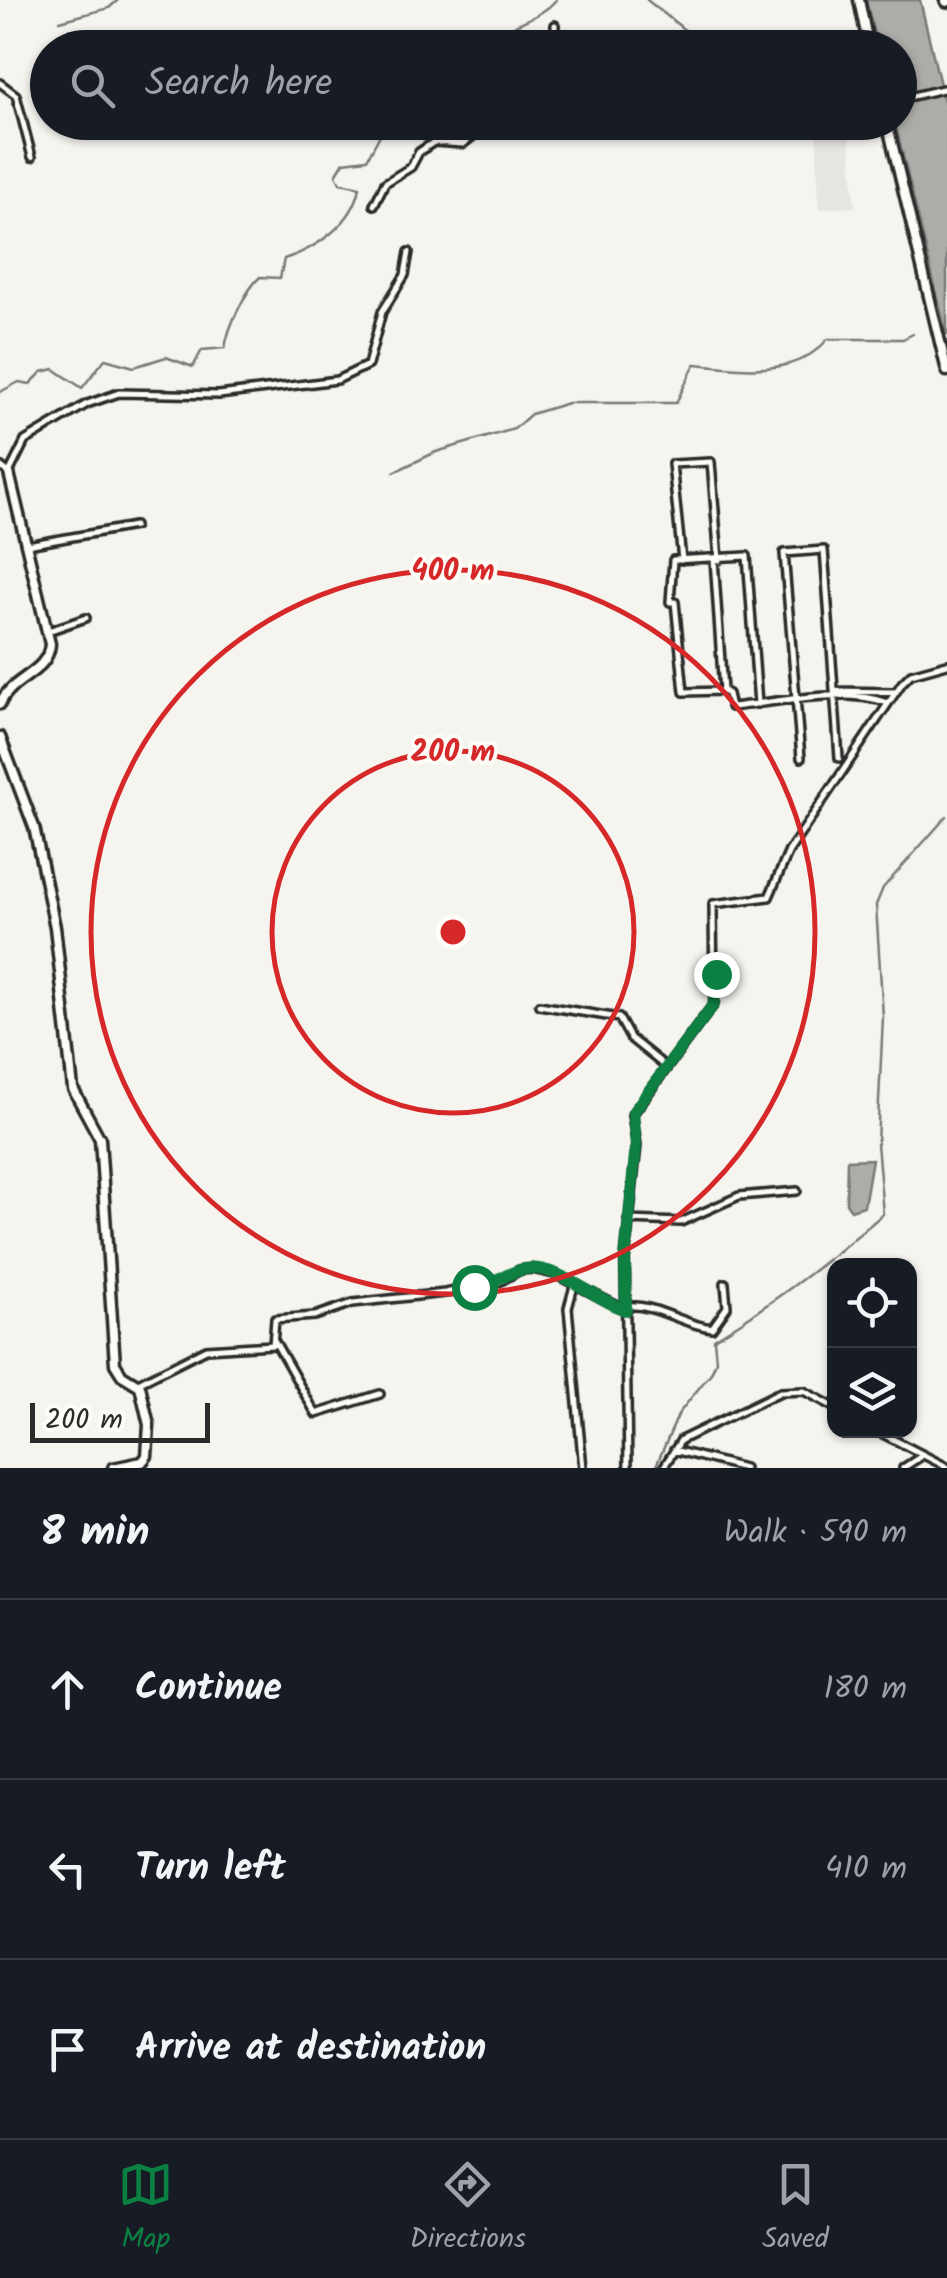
<!DOCTYPE html>
<meta charset="utf-8">
<style>
:root{--surface:#171b24;--page:#242831;--text:#f1f3f6;--muted:#9ea1a6;--line:#363941;--accent:#0b8043}
body{margin:0;font-family:Kalam,sans-serif;background:var(--page);color:var(--text)}
.controls{position:absolute;right:30px;bottom:30px;display:grid;overflow:hidden;border-radius:20px;box-shadow:0 2px 8px #0004}
.controls button{width:90px;height:90px;display:grid;place-items:center;padding:0;border:0;border-bottom:2px solid var(--line);background:var(--surface);color:var(--text);font:50px sans-serif}
.scale{position:absolute;left:30px;bottom:25px;width:180px;box-sizing:border-box;padding-left:10px;border:5px solid #2b2b2b;border-top:0;font-size:28px;line-height:35px;white-space:nowrap;color:#2b2b2b;-webkit-text-stroke:8px #fdfcf7;paint-order:stroke}
.stop{position:absolute;width:30px;height:30px;margin:-22px;border:8px solid #0b8043;border-radius:50%;background:#fff}
.stop.end{background:#0b8043;border-color:#fff;box-shadow:0 2px 10px #0008}
.list{margin:0;padding:0;list-style:none}
h2{display:flex;justify-content:space-between;align-items:center;height:130px;margin:0;padding:0 40px;font-size:42px}
h2 small{font-size:32px;font-weight:400;color:var(--muted)}
.list li{display:grid;grid-template-columns:65px 1fr auto;gap:30px;align-items:center;box-sizing:border-box;height:180px;padding:0 40px;border-top:2px solid var(--line)}
.list b{display:block;font-size:38px;white-space:nowrap}
.list em{font-size:32px;font-style:normal;color:var(--muted)}
.icon{flex:none;width:55px;height:55px;fill:none;stroke:currentColor;stroke-width:2;stroke-linecap:round;stroke-linejoin:round}
.map{position:relative;flex:none;width:947px;height:1468px;overflow:hidden}
.search{position:absolute;background:var(--surface);box-shadow:0 2px 8px #0004;left:30px;right:30px;top:30px;height:110px;display:flex;align-items:center;gap:25px;box-sizing:border-box;padding:0 35px;border-radius:55px;color:var(--muted);font-size:38px}
.sheet{height:670px;background:var(--surface)}
nav{display:flex;justify-content:space-around;align-items:center;box-sizing:border-box;height:140px;border-top:2px solid var(--line);background:var(--surface);font-size:28px;color:var(--muted)}
nav a{display:grid;justify-items:center;gap:5px}
nav .on{color:var(--accent)}
.map>svg:first-child{display:block}
.built{fill:#e6e5e0}
.water{fill:#adaca9;stroke:#797877;stroke-width:2.5}
.lines{fill:none;stroke-linecap:round;stroke-linejoin:round}
.stream{stroke:#797877;stroke-width:2.5}
.street-casing{stroke:#2b2b2b;stroke-width:12}
.secondary-casing{stroke:#2b2b2b;stroke-width:15}
.highway-casing{stroke:#2b2b2b;stroke-width:18}
.street{stroke:#fdfcf7;stroke-width:5}
.secondary{stroke:#fdfcf7;stroke-width:8}
.highway{stroke:#fdfcf7;stroke-width:10}
.route{stroke:#0b8043;stroke-width:12}
.ring{fill:none;stroke:#d62828;stroke-width:5}
.centre{fill:#d62828;stroke:#fdfcf7;stroke-width:5}
.ring-label{font-size:30px;text-anchor:middle;font-weight:bold;fill:#d62828;stroke:#fdfcf7;stroke-width:8;stroke-linejoin:round;paint-order:stroke}
</style>
<div class="map">
<svg width="947" height="1468" viewBox="0 0 947 1468">
<rect width="100%" height="100%" fill="#f5f4ef"/>
<filter id="ink" filterUnits="userSpaceOnUse"><feTurbulence type="fractalNoise" baseFrequency=".01" numOctaves="2"/><feDisplacementMap in="SourceGraphic" scale="20" xChannelSelector="R" yChannelSelector="G"/><feConvolveMatrix kernelMatrix="1 2 1 2 8 2 1 2 1" color-interpolation-filters="sRGB"/></filter>
<g filter="url(#ink)">
<!-- built -->
<path class="built" d="M816 123H849L855 207 819 209Z"/>
<!-- water -->
<path class="water" d="M866 0H920L947 114V336L895 123 900 122V48L877 47Z
M872 1159 864 1206 851 1210 846 1203 847 1160Z"/>
<g class="lines">
<!-- stream -->
<path class="stream" d="M647 0 691 35 699 48
M60 21 109 8 118 0
M433 48 453 37 461 48
M487 48C508 20 536 23 556 0
M842 48H845
M0 392 19 382 30 384 42 372 54 369 82 388 105 359 134 367 166 357 193 367 202 350 225 348C228 327 245 291 260 277L280 278 284 259C316 249 354 223 360 187L340 183 336 175 344 162 367 159 380 135 394 122
M394 472 436 452 514 429 531 414 568 403H676L695 364C744 368 793 379 828 339H903L913 334
M655 1468 679 1413 711 1373 716 1361 714 1339C772 1304 831 1259 883 1214L877 1143 883 1017 876 905 883 888 947 816"/>
<!-- street casing -->
<g class="street-casing">
<path id="street" d="M555 48V25
M0 83 16 95 32 157
M900 99 947 88
M374 205 385 183 411 167 419 152 434 142 463 144 491 122
M0 466 9 473 25 441 87 404 119 393 219 395 337 380 368 365 382 312 405 275 409 252
M27 545 134 526
M714 559 723 691 728 694 731 707C778 702 843 687 888 703
M682 560 672 464 711 462 719 560
M48 631 86 618
M723 691 684 692 675 602H670L673 560 747 556 758 704
M835 691 895 692
M801 758 784 553 824 550 839 758
M539 1005 619 1018 630 1038 666 1067
M628 1220 681 1222 739 1196 797 1191
M574 1286 568 1308 583 1468
M627 1306C657 1304 683 1325 712 1328L727 1307 725 1283
M274 1340 316 1414 380 1394
M138 1383 206 1349 273 1345 275 1319 315 1316 353 1303 445 1293 499 1282 520 1270 532 1269 554 1274 626 1310
M875 1430 947 1467
M674 1450 744 1468
M628 1468 625 1260 637 1145 632 1115 714 1004 713 904 769 897 789 851 902 683 911 674 947 664
M663 1468 681 1440 780 1392 804 1391 834 1407
M903 1468 920 1457"/>
</g>
<!-- secondary casing -->
<g class="secondary-casing">
<path id="secondary" d="M859 0 869 48
M887 122 947 371
M0 704C11 677 48 674 50 644L9 473
M0 737 34 827 55 927 73 1089 100 1139 115 1364 122 1375 140 1386 149 1425 147 1456 142 1462 113 1468"/>
</g>
<!-- highway casing -->
<g class="highway-casing">
<path id="highway" d="M947 0V1"/>
</g>
<!-- street -->
<use href="#street" class="street"/>
<!-- secondary -->
<use href="#secondary" class="secondary"/>
<!-- highway -->
<use href="#highway" class="highway"/>
</g>
</g>
<g class="lines" filter="url(#ink)">
<!-- route -->
<path class="route" d="M474 1287C492 1283 505 1275 520 1270 555 1260 594 1300 626 1310L625 1260 636 1145 633 1112 714 1004 716 974"/>
</g>
<!-- distance rings -->
<g class="ring">
<circle cx="453" cy="932" r="181"/>
<circle cx="453" cy="932" r="362"/>
</g>
<circle cx="453" cy="932" r="15" class="centre"/>
<g class="ring-label">
<text x="453" y="580">400 m</text>
<text x="453" y="761">200 m</text>
</g>
</svg>
<div class="controls">
<button><svg class="icon" aria-label="locate" viewBox="0 0 24 24"><circle cx="12" cy="12" r="6"/><path d="M12 2v4M12 18v4M2 12h4M18 12h4"/></svg></button>
<button><svg class="icon" aria-label="layers" viewBox="0 0 24 24"><path d="M12 4l9 5-9 5-9-5zM3 14l9 5 9-5"/></svg></button>
</div>
<div class="scale">200 m</div>
<div class="stop" style="left:474px;top:1287px"></div>
<div class="stop end" style="left:716px;top:974px"></div>
<div class="search"><svg class="icon" aria-label="search" viewBox="0 0 24 24"><circle cx="10" cy="10" r="6"/><path d="M15 15l6 6"/></svg>Search here</div>
</div>
<section class="sheet">
<h2>8 min<small>Walk · 590 m</small></h2>
<ul class="list">
<li><svg class="icon" aria-label="ahead" viewBox="0 0 24 24"><path d="M12 20V5M6 11l6-6 6 6"/></svg><div><b>Continue</b></div><em>180 m</em></li>
<li><svg class="icon" aria-label="left" viewBox="0 0 24 24"><path d="M17 20v-9H6M10 6l-5 5 5 5"/></svg><div><b>Turn left</b></div><em>410 m</em></li>
<li><svg class="icon" aria-label="arrive" viewBox="0 0 24 24"><path d="M6 21V4h12l-3 4 3 4H6"/></svg><div><b>Arrive at destination</b></div></li>
</ul>
</section>
<nav>
<a class="on"><svg class="icon" aria-label="map" viewBox="0 0 24 24"><path d="M3 6l6-2 6 2 6-2v14l-6 2-6-2-6 2zM9 4v14M15 6v14"/></svg>Map</a>
<a><svg class="icon" aria-label="directions" viewBox="0 0 24 24"><path d="M12 3l9 9-9 9-9-9zM9 14v-3h6M13 9l2 2-2 2"/></svg>Directions</a>
<a><svg class="icon" aria-label="saved" viewBox="0 0 24 24"><path d="M7 4h10v16l-5-4-5 4z"/></svg>Saved</a>
</nav>
